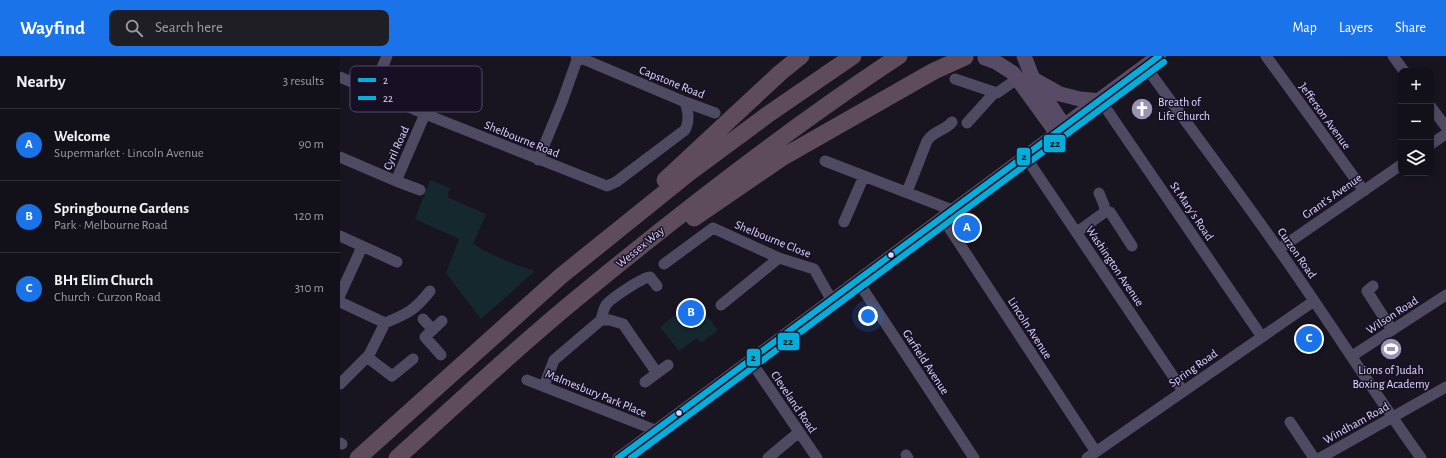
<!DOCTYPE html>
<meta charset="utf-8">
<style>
:root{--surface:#121018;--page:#1f1e25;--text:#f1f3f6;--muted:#9c9da2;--line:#313037;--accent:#1a73e8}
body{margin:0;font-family:"Alegreya Sans",sans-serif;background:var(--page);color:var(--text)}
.controls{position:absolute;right:12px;top:12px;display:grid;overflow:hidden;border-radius:8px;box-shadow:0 2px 6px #0003}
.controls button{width:36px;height:36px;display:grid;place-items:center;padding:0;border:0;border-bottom:1px solid var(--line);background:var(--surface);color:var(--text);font:20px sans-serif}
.you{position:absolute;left:528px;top:260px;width:14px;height:14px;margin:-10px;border:3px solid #fff;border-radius:50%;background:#1a73e8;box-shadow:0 0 0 6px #1a73e833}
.badge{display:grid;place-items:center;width:26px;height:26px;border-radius:50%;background:var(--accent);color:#fff;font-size:13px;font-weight:700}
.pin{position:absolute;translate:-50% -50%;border:2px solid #fff;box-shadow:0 1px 4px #0006}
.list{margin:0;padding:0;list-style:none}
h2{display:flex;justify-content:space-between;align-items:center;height:52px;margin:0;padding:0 16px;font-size:17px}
h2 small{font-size:13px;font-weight:400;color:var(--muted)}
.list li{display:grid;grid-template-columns:26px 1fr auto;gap:12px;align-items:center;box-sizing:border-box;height:72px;padding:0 16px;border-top:1px solid var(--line)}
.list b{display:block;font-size:15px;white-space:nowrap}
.list p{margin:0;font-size:13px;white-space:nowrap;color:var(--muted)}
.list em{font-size:13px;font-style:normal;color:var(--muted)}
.icon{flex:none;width:22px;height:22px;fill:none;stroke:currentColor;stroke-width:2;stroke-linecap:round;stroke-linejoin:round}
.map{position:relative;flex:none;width:1106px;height:402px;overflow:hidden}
header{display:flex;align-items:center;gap:24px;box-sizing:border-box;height:56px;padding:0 20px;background:var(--accent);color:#fff}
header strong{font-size:19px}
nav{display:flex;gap:22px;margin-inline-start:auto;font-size:14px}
.search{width:280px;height:36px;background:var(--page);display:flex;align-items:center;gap:10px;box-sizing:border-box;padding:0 14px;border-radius:8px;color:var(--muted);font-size:15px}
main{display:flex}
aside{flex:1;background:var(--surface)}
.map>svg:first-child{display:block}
.park{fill:#14282d}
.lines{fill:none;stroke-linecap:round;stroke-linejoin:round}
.minor{stroke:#4e4a61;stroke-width:11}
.major{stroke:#584b65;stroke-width:15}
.highway{stroke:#5e4b5c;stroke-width:17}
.bus-1-casing{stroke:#171025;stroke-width:9}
.bus-2-casing{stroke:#171025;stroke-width:9}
.bus-1{stroke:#00afdb;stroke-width:6}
.bus-2{stroke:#00afdb;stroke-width:6}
.bus-dot{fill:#e0d5fd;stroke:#171025;stroke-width:1.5}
.labels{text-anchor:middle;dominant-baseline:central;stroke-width:3;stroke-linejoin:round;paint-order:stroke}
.street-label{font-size:12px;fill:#e0d5fd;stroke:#171025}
.poi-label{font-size:12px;fill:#e0d5fd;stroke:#171025;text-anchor:start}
.key{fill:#171025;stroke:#534b66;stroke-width:1}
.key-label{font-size:11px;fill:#e0d5fd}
.line-badge{stroke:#171025;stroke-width:1.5}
.pale-badge-label{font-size:11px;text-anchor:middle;font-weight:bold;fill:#111}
</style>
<header>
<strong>Wayfind</strong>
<div class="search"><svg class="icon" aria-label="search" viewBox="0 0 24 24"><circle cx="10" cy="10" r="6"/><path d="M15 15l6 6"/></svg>Search here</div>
<nav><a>Map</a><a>Layers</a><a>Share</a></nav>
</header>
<main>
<aside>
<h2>Nearby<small>3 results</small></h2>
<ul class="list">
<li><span class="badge">A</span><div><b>Welcome</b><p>Supermarket · Lincoln Avenue</p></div><em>90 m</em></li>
<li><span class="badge">B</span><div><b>Springbourne Gardens</b><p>Park · Melbourne Road</p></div><em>120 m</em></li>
<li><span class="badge">C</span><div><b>BH1 Elim Church</b><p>Church · Curzon Road</p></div><em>310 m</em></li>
</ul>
</aside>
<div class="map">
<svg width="1106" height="402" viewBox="0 0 1106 402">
<rect width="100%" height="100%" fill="#181520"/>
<!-- park -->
<path class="park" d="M90 124 110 132 107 141 146 158 133 188C152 200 173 208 195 215L141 263 106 217 119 183 75 163Z
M354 244 378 274 361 287 357 282 339 295 320 271Z"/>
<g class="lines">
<!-- minor -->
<path class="minor" d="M236 0 345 46 375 57
M926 0 1024 135
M1053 0 1064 15
M806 11C850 72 896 132 939 194 988 263 1032 334 1081 402
M0 21 85 58 267 130 276 126 345 74C350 64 348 56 345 46
M615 23 657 37 677 23
M32 35 47 0
M761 45 922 281
M1091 51 1106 71
M627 67 655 36
M1091 88 1106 78
M685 100 843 335
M0 101 56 125 85 58
M198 104 222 46 238 1
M485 105 612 154
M56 125 80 134
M567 136 587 85C594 74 605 75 612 66
M759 137 764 149 765 156
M602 161 756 396
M504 166 524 120
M737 176 765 156H770L792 190
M0 180 57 206
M939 193 1061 109
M324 208 373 172 439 202 474 213 491 243
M517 224 634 402
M1033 230 1027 235 1052 274
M0 239 22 191
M0 246 45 267
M381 249 439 202
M83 263 93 274
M261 264C262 260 263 254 266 249 270 243 303 221 310 221L317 230
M45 267C67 258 75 254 90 235
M101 299 85 281 102 265
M1012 300 1106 239
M27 301 52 320 73 303
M410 304 477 402
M187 324 315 374
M305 326 328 309
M0 328 29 299 45 267
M204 330 214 304 261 264H270L283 268 317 317
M950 366 974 402
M0 387 2 388
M566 399 568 402
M278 402 716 76
M428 402 459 376
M747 402 974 245
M980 402 1106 331"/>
<!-- major -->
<path class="major" d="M684 0 693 23 724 70
M645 2 656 6 673 17 716 76 819 0
M695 24 720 38 740 43 761 45"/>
<!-- highway -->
<path class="highway" d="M325 124 440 17 461 0
M354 162 443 101 594 15 625 1
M18 402 221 220 349 117 430 57 513 0
M57 402C118 347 177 291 241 239 343 155 448 73 559 0"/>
<!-- bus-1 casing -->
<g class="bus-1-casing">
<path id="bus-1" d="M278 402 819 0"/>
</g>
<!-- bus-2 casing -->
<g class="bus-2-casing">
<path id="bus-2" d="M291 402 824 6"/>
</g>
<!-- bus-1 -->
<use href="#bus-1" class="bus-1"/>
<!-- bus-2 -->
<use href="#bus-2" class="bus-2"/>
</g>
<!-- icons -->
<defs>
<g id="church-disc" transform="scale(1.15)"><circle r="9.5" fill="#9a92b0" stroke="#171025"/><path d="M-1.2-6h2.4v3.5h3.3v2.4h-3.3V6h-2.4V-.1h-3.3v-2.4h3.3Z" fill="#fff"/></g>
<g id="stadium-disc" transform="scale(1.15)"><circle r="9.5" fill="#9a92b0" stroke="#171025"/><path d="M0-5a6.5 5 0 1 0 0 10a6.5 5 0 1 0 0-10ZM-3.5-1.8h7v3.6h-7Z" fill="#fff"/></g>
</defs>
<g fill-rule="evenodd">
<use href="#church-disc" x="802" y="53"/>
<use href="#stadium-disc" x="1051" y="293"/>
</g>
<!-- markers -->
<g class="bus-dot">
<circle cx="551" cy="199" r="3.5"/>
<circle cx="339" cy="357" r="3.5"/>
</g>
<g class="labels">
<!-- street labels -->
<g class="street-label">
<text transform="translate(332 26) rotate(22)">Capstone Road</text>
<text transform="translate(985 60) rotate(54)">Jefferson Avenue</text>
<text transform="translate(182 83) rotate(22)">Shelbourne Road</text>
<text transform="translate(56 92) rotate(-66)">Cyril Road</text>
<text transform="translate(992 140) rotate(-35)">Grant's Avenue</text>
<text transform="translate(852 155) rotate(56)">St Mary's Road</text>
<text transform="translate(433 183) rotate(22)">Shelbourne Close</text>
<text transform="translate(300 191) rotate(-39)">Wessex Way</text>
<text transform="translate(957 197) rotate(55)">Curzon Road</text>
<text transform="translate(775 210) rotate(56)">Washington Avenue</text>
<text transform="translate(1052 259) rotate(-33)">Wilson Road</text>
<text transform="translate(690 272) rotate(57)">Lincoln Avenue</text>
<text transform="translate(586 306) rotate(57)">Garfield Avenue</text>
<text transform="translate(853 312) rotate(-35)">Spring Road</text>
<text transform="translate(256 337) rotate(22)">Malmesbury Park Place</text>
<text transform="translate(454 346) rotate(56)">Cleveland Road</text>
<text transform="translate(1016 367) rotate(-29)">Windham Road</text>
</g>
<!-- poi labels -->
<g class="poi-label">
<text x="818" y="46">Breath of<tspan x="818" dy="14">Life Church</tspan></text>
<text x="1051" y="314" text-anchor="middle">Lions of Judah<tspan x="1051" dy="14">Boxing Academy</tspan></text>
</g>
</g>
<!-- legend -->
<rect x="10" y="10" width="132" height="46" rx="6" class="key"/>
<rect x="18" y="22" width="18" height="4" fill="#00afdb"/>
<rect x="18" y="40" width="18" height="4" fill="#00afdb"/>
<g class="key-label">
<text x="43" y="28">2</text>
<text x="43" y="46">22</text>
</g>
<g class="line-badge">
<rect x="703" y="78" width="23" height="19" rx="4" fill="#00afdb"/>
<rect x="676" y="91" width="15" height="19" rx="4" fill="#00afdb"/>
<rect x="437" y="276" width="23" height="19" rx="4" fill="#00afdb"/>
<rect x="406" y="292" width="15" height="19" rx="4" fill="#00afdb"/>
</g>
<g class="pale-badge-label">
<text x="715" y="91">22</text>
<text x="684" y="104">2</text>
<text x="448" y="289">22</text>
<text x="413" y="305">2</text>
</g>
</svg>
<div class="controls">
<button>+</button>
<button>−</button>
<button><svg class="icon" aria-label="layers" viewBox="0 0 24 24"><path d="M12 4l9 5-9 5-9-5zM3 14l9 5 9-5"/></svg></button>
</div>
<div class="you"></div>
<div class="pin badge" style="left:627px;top:172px">A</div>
<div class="pin badge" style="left:351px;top:257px">B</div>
<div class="pin badge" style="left:969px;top:283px">C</div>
</div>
</main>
